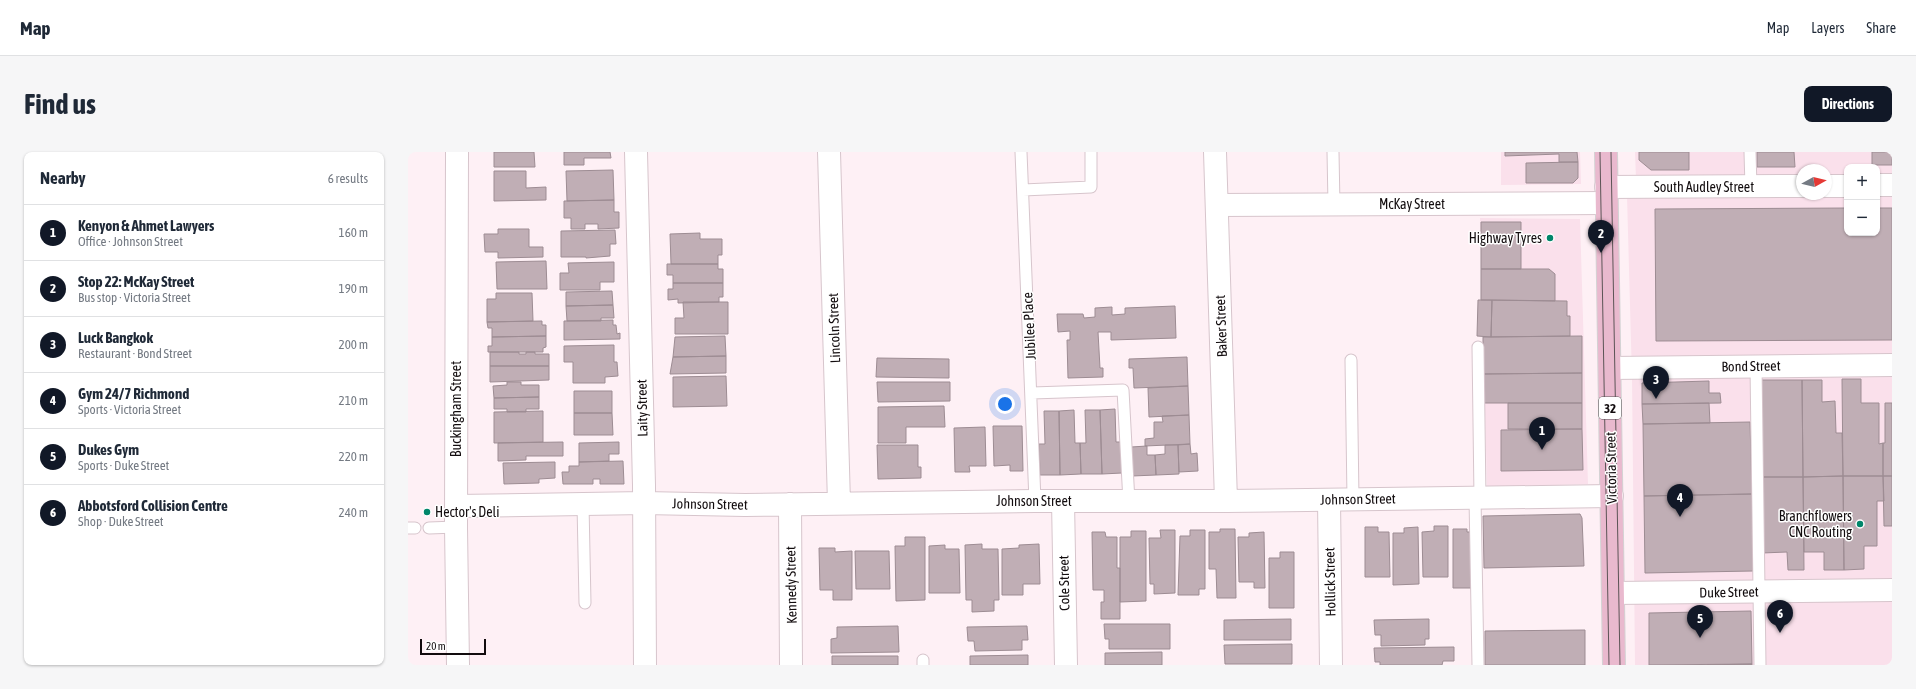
<!DOCTYPE html>
<meta charset="utf-8">
<style>
:root{--surface:#fff;--page:#f6f6f7;--text:#1f2937;--muted:#747a83;--line:#e0e1e3;--accent:#111827}
body{margin:0;font-family:"Asap Condensed",sans-serif;background:var(--page);color:var(--text)}
.controls{position:absolute;right:12px;top:12px;display:grid;overflow:hidden;border-radius:8px;box-shadow:0 1px 3px #0004}
.controls button{width:36px;height:36px;display:grid;place-items:center;padding:0;border:0;border-bottom:1px solid var(--line);background:var(--surface);color:var(--text);font:20px sans-serif}
.compass{position:absolute;left:1388px;top:12px;width:36px;height:36px;border-radius:50%;background:var(--surface);box-shadow:0 1px 3px #0004;rotate:82deg}
.scale{position:absolute;left:12px;bottom:10px;width:66px;box-sizing:border-box;padding-left:4px;border:2px solid #120c0e;border-top:0;font-size:11px;line-height:14px;white-space:nowrap;color:#120c0e;-webkit-text-stroke:3px #fff;paint-order:stroke}
.you{position:absolute;left:597px;top:252px;width:14px;height:14px;margin:-10px;border:3px solid #fff;border-radius:50%;background:#1a73e8;box-shadow:0 0 0 6px #1a73e833}
.badge{display:grid;place-items:center;width:26px;height:26px;border-radius:50%;background:var(--accent);color:#fff;font-size:13px;font-weight:700}
.pin{position:absolute;translate:-50% -33px;filter:drop-shadow(0 1px 2px #0008)}
.pin::after{content:'';position:absolute;top:21px;width:14px;height:12px;background:inherit;clip-path:polygon(0 0,100% 0,50% 100%)}
.list{margin:0;padding:0;list-style:none}
h2{display:flex;justify-content:space-between;align-items:center;height:52px;margin:0;padding:0 16px;font-size:17px}
h2 small{font-size:13px;font-weight:400;color:var(--muted)}
.list li{display:grid;grid-template-columns:26px 1fr auto;gap:12px;align-items:center;box-sizing:border-box;height:56px;padding:0 16px;border-top:1px solid var(--line)}
.list b{display:block;font-size:15px;white-space:nowrap}
.list p{margin:0;font-size:13px;white-space:nowrap;color:var(--muted)}
.list em{font-size:13px;font-style:normal;color:var(--muted)}
.map{position:relative;flex:none;width:1484px;height:513px;overflow:hidden;border-radius:8px}
header{display:flex;align-items:center;gap:24px;box-sizing:border-box;height:56px;padding:0 20px;background:var(--surface);border-bottom:1px solid var(--line)}
header strong{font-size:19px}
nav{display:flex;gap:22px;margin-inline-start:auto;font-size:14px}
.intro{display:flex;align-items:center;justify-content:space-between;box-sizing:border-box;height:96px;padding:0 24px}
h1{margin:0;font-size:28px}
.button{padding:10px 18px;border-radius:8px;background:var(--accent);color:#fff;font-size:14px;font-weight:700}
main{display:flex;gap:24px;padding:0 24px}
aside{flex:1;background:var(--surface);border-radius:8px;box-shadow:0 1px 3px #0004}
.map>svg:first-child{display:block}
.built{fill:#fae0eb}
.building{fill:#c0aeb5;stroke:#9d8c93}
.lines{fill:none;stroke-linecap:round;stroke-linejoin:round}
.lane-casing{stroke:#d7c5cc;stroke-width:13}
.street-casing{stroke:#d7c5cc;stroke-width:24}
.secondary-casing{stroke:#d7c5cc;stroke-width:24}
.primary-casing{stroke:#d4d3d4;stroke-width:24}
.lane{stroke:#fff;stroke-width:11}
.street{stroke:#fff;stroke-width:22}
.secondary{stroke:#fff;stroke-width:22}
.primary{stroke:#e9b9ce;stroke-width:22}
.tram{stroke:#5c5456;stroke-width:1}
.poi-dot{fill:#00866a;stroke:#fff;stroke-width:1.5}
.labels{text-anchor:middle;dominant-baseline:central;stroke-width:3;stroke-linejoin:round;paint-order:stroke}
.shield{fill:#fff;stroke:#595556;stroke-width:1}
.shield-label{font-size:13px;font-weight:bold;fill:#120c0e}
.street-label{font-size:14px;fill:#120c0e;stroke:#fff}
.poi-label{font-size:14px;fill:#120c0e;stroke:#fff;text-anchor:end}
</style>
<header>
<strong>Map</strong>
<nav><a>Map</a><a>Layers</a><a>Share</a></nav>
</header>
<div class="intro"><h1>Find us</h1><a class="button">Directions</a></div>
<main>
<aside>
<h2>Nearby<small>6 results</small></h2>
<ul class="list">
<li><span class="badge">1</span><div><b>Kenyon &amp; Ahmet Lawyers</b><p>Office · Johnson Street</p></div><em>160 m</em></li>
<li><span class="badge">2</span><div><b>Stop 22: McKay Street</b><p>Bus stop · Victoria Street</p></div><em>190 m</em></li>
<li><span class="badge">3</span><div><b>Luck Bangkok</b><p>Restaurant · Bond Street</p></div><em>200 m</em></li>
<li><span class="badge">4</span><div><b>Gym 24/7 Richmond</b><p>Sports · Victoria Street</p></div><em>210 m</em></li>
<li><span class="badge">5</span><div><b>Dukes Gym</b><p>Sports · Duke Street</p></div><em>220 m</em></li>
<li><span class="badge">6</span><div><b>Abbotsford Collision Centre</b><p>Shop · Duke Street</p></div><em>240 m</em></li>
</ul>
</aside>
<div class="map">
<svg width="1484" height="513" viewBox="0 0 1484 513">
<rect width="100%" height="100%" fill="#fef0f5"/>
<!-- built -->
<path class="built" d="M1093 0H1172L1173 32 1093 33Z
M1227 0H1484V33H1469V15H1439V32L1418 31V18H1394V31L1228 27Z
M1439 42V81H1469V42H1484V513H1227L1224 226 1219 44Z
M1072 66 1172 67 1180 332 1079 335Z"/>
<!-- building -->
<path class="building" d="M86 0H126L127 15H86Z
M156 0H202L203 6H176V13H156Z
M1097 0H1169L1170 10H1151V2L1097 4Z
M1231 0H1281V18H1243L1231 8Z
M1349 0H1386L1387 15H1349Z
M1464 0H1484V13H1464Z
M1170 10V26L1165 31H1118V11Z
M205 18 206 48 159 49 158 19Z
M86 19H118V36L138 35V48L86 49Z
M206 48V60H211V76L190 77V72H177V77H163V66H156V49Z
M1439 56V81H1469V56H1484V188L1248 189 1247 57Z
M1073 70H1113V117H1073Z
M90 77H121V95H135V105L90 106V100H77L76 82H90Z
M207 78 208 92H202V104L178 106V105H153V79Z
M292 81V87H314V103H310V112H263L262 82Z
M138 109 139 137H89L88 110Z
M206 110V130H192V138H152V121H161L160 111Z
M259 112H310V117H315V131H265V123H259Z
M1073 117H1141L1147 122V149L1073 148Z
M265 131H315V145H311V150L270 151V147L260 148V137H265Z
M204 139 205 153 158 154V140Z
M88 141H124L125 169 79 170V147H88Z
M1070 148H1084L1083 185 1069 184Z
M1084 148 1159 149V164H1162V184L1083 185Z
M275 150H320V182H267V166H276Z
M205 153 206 166H193V169H159L158 154Z
M767 154 768 186 703 188V180H690L692 216H695V225L660 226 659 188H662V179L650 180 649 162H675L676 166 687 165V156L704 155V163L717 162V156Z
M205 168V173H208L209 182 212 181V187L156 188V169Z
M134 169V173H138V184L84 185V176H80L79 170Z
M138 184V195L135 196V200H80V194H84V185Z
M317 184 318 204 265 205 267 185Z
M1174 184V221L1075 222V185Z
M206 193V210H209L210 224 197 225V231H165V210H156V194Z
M82 200H111V202H118V200H127V202H141V214H82Z
M318 204V221L262 222 265 205Z
M779 205 780 234 726 236 725 216H721V207Z
M469 206 541 207V226L468 225Z
M82 214H141V228L82 230Z
M1174 221V251H1075V222Z
M318 224 319 254 265 255V225Z
M1434 227H1453V251H1471V292L1475 291V324H1435Z
M1351 228H1394L1395 325H1353Z
M1394 228H1414V250L1427 249 1428 281H1434L1435 324 1395 325Z
M1301 229V241H1312L1313 251 1234 252V231Z
M99 230H113V233H131V245L86 246 85 234 99 233Z
M469 230H542V249L470 250Z
M780 234 781 263 741 265 740 236Z
M166 239H204V261H166Z
M131 245V257H118V260H99V257H86V246Z
M1100 251H1174V277H1100Z
M1301 251 1302 271 1235 272 1234 252Z
M1477 251H1484V324H1475V291H1477Z
M536 254 537 275H498V291H470V255Z
M707 257 708 290H713L714 321 694 322 692 258Z
M666 258 667 291H672L673 322 652 323 651 259Z
M677 258H692L694 322H673L672 291H678Z
M135 259V290L86 291V260Z
M636 259H651L652 323H632L631 292H637Z
M166 261H204L205 283H166Z
M781 263 782 292 737 294V287L746 286V270H755L754 264Z
M1342 270 1344 342 1236 344 1235 272Z
M585 274H614L615 319H602V313L586 314Z
M577 275 578 314H561L562 320H547L546 276Z
M1174 277 1175 318 1093 319V278Z
M155 290V304H118V308L90 309V291Z
M211 290V302H201V309L171 310V291Z
M782 292 783 302 789 301 790 319 771 320 770 293Z
M469 293H510V315H513V326L470 327Z
M757 293H770L771 322 748 323 747 303 757 302Z
M739 294V303H747L748 323 724 324 723 295Z
M215 309 216 332H192V327H185V332H155L154 320H161V314H171V310Z
M147 310V326L131 327V331L96 332 95 311Z
M1435 324H1475L1476 349H1469V394H1456V417L1436 418Z
M1435 324 1436 418H1416V400H1396L1395 325Z
M1475 324H1484V374H1476Z
M1353 325H1395L1396 418H1380L1379 400 1354 401Z
M1344 342 1345 419 1237 421 1236 344Z
M1172 362 1174 366 1176 414 1076 416 1075 364Z
M1026 374H1040V425H1015L1014 380 1026 379Z
M957 375H970V380H981L982 425H957Z
M1010 375 1011 432 985 433V381H996V376Z
M812 377H827L828 446H809L808 417H801V380H812Z
M1045 377H1059V380H1064V436H1045Z
M752 378H767V441L746 442V432H742L741 386H753Z
M782 378H797V437H791V443H770L772 384H782Z
M723 379H738V449L712 450V385H723Z
M684 380H697L698 385H709V416H712V467H693V450H696V438H685Z
M856 380 857 436H846V430H831L830 385H841V381Z
M497 385H517V448L488 449 487 394H497Z
M574 392V397H590L591 448H586V459L564 460V448H558L557 393Z
M631 392 632 432H615V443H594V397L611 396V393Z
M537 393V397H551L552 441H521V394Z
M411 396H427V400L444 399V448H425V438H412Z
M447 399H481L482 437H448Z
M872 400H886V456H861V406H872Z
M1343 459 1344 512 1241 513V461Z
M883 467V488H816V468Z
M1021 467V487H1017V493L973 494V483H967L966 468Z
M696 472H762V497H701V487H697Z
M490 474 491 500 423 501V487L429 486V475Z
M619 474 620 488H614V498L567 499 566 489H560L559 475Z
M1177 478V513H1077V479Z
M884 492V512H817L816 493Z
M1046 495V509H1035L1034 513H972V510H967L966 496Z
M754 500V513H697V501Z
M620 503V513H562V504Z
M424 504H490V513H424Z
M1344 512V513H1299Z"/>
<g class="lines">
<!-- lane casing -->
<g class="lane-casing">
<path id="lane" d="M613 0 627 349
M925 0 926 53
M1342 0 1343 35
M615 38 683 35V0
M1070 195 1072 346
M943 208 945 347
M1348 214 1352 513
M624 241 715 238 721 350
M1067 346 1070 513
M175 352 177 451
M0 376H7
M21 376 48 375
M515 508V513"/>
</g>
<!-- street casing -->
<g class="street-casing">
<path id="street" d="M49 0 48 375 50 513
M228 0 236 333 237 513
M421 0 431 351
M809 53 1198 51
M1202 216 1484 213
M921 348 923 513
M655 349 658 513
M382 352 383 513
M48 354 236 351 337 353 627 349H818
M1205 441 1484 438"/>
</g>
<!-- secondary casing -->
<g class="secondary-casing">
<path id="secondary" d="M807 0 818 349 1204 344
M1469 33H1484
M1418 34H1439
M1198 35 1394 34"/>
</g>
<!-- primary casing -->
<g class="primary-casing">
<path id="primary" d="M1198 0 1206 513"/>
</g>
<!-- lane -->
<use href="#lane" class="lane"/>
<!-- street -->
<use href="#street" class="street"/>
<!-- secondary -->
<use href="#secondary" class="secondary"/>
<!-- primary -->
<use href="#primary" class="primary"/>
<!-- tram -->
<path class="tram" d="M1192 0 1201 513
M1203 0 1212 513"/>
</g>
<!-- markers -->
<g class="poi-dot">
<circle cx="1142" cy="86" r="4"/>
<circle cx="19" cy="360" r="4"/>
<circle cx="1452" cy="372" r="4"/>
</g>
<g class="labels">
<!-- shield labels -->
<rect class="shield" x="1191" y="245" width="22" height="22" rx="3"/>
<g class="shield-label">
<text x="1202" y="256">32</text>
</g>
<!-- street labels -->
<g class="street-label">
<text x="1296" y="35">South Audley Street</text>
<text x="1004" y="52">McKay Street</text>
<text transform="translate(621 174) rotate(-93)">Jubilee Place</text>
<text transform="translate(813 174) rotate(-92)">Baker Street</text>
<text transform="translate(426 176) rotate(-92)">Lincoln Street</text>
<text transform="translate(1343 214) rotate(-1)">Bond Street</text>
<text transform="translate(234 256) rotate(-91)">Laity Street</text>
<text transform="translate(48 257) rotate(-90)">Buckingham Street</text>
<text transform="translate(1203 316) rotate(-91)">Victoria Street</text>
<text transform="translate(950 347) rotate(-1)">Johnson Street</text>
<text x="626" y="349">Johnson Street</text>
<text transform="translate(302 352) rotate(1)">Johnson Street</text>
<text transform="translate(922 430) rotate(-91)">Hollick Street</text>
<text transform="translate(656 431) rotate(-91)">Cole Street</text>
<text transform="translate(383 433) rotate(-91)">Kennedy Street</text>
<text transform="translate(1321 440) rotate(-1)">Duke Street</text>
</g>
<!-- poi labels -->
<g class="poi-label">
<text x="1134" y="86">Highway Tyres</text>
<text x="27" y="360" text-anchor="start">Hector's Deli</text>
<text x="1444" y="364">Branchflowers<tspan x="1444" dy="16">CNC Routing</tspan></text>
</g>
</g>
</svg>
<div class="controls">
<button>+</button>
<button>−</button>
</div>
<svg class="compass" viewBox="-18 -18 36 36"><path d="M0-13l5 13h-10z" fill="#e53935"/><path d="M0 13l5-13h-10z" fill="#747a83"/></svg>
<div class="scale">20 m</div>
<div class="you"></div>
<div class="pin badge" style="left:1134px;top:298px">1</div>
<div class="pin badge" style="left:1193px;top:101px">2</div>
<div class="pin badge" style="left:1248px;top:247px">3</div>
<div class="pin badge" style="left:1272px;top:365px">4</div>
<div class="pin badge" style="left:1292px;top:486px">5</div>
<div class="pin badge" style="left:1372px;top:481px">6</div>
</div>
</main>
